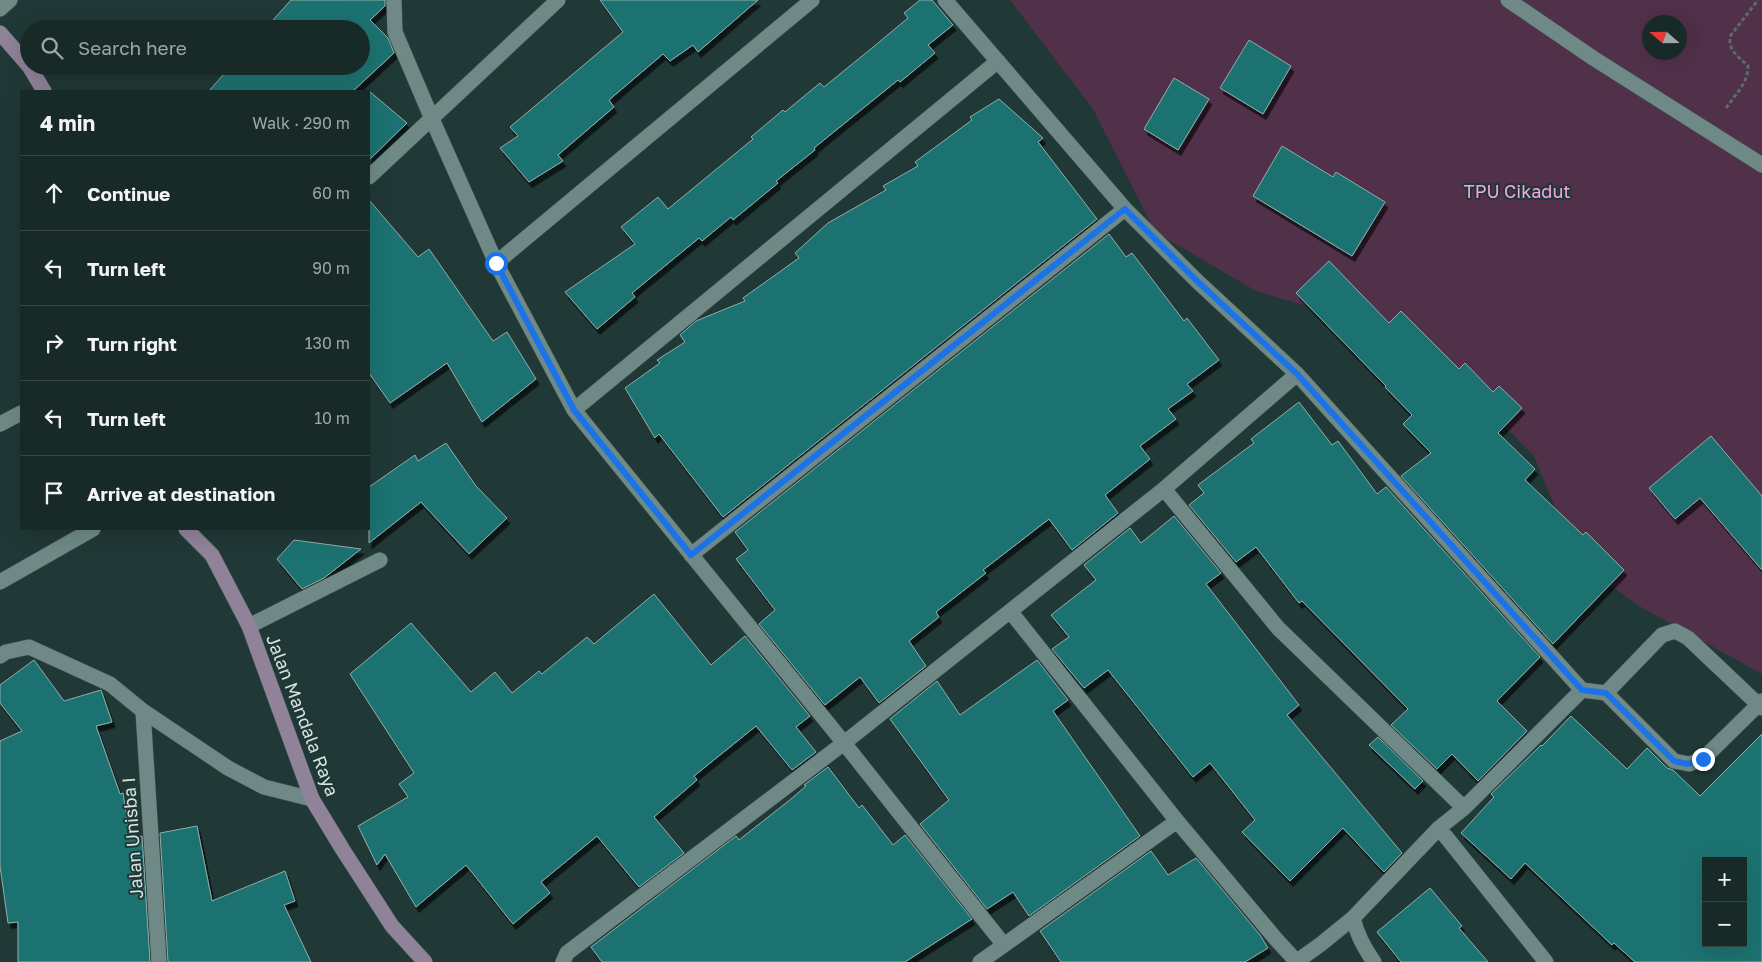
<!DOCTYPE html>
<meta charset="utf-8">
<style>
:root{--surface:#182a28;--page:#253634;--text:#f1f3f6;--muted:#9fa7a8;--line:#364645}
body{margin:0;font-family:"Golos Text",sans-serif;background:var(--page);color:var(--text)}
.controls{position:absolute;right:15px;bottom:15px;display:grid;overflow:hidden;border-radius:0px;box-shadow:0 5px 20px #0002}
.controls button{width:45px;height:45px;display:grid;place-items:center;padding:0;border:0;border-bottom:1px solid var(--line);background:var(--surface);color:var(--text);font:25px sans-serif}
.compass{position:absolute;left:1642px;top:15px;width:45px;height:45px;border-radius:50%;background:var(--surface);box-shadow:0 5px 20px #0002;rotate:290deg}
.stop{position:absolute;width:15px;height:15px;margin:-11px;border:4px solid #1a73e8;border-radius:50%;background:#fff}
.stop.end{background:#1a73e8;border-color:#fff;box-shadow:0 1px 5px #0008}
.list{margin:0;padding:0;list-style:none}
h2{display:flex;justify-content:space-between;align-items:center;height:65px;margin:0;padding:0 20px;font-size:21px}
h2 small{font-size:16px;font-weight:400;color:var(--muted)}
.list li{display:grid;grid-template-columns:32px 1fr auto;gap:15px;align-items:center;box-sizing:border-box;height:75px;padding:0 20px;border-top:1px solid var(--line)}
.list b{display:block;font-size:19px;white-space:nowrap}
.list em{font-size:16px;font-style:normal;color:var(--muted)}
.icon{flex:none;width:28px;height:28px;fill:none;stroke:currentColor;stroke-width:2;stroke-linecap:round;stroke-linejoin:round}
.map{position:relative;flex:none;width:1762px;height:962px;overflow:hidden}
.search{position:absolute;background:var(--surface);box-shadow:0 5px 20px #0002;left:20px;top:20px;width:350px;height:55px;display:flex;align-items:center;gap:12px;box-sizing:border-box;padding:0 18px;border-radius:28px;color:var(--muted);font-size:19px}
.panel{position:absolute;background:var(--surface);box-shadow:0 5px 20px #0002;left:20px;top:90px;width:350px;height:440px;border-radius:0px}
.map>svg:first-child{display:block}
.green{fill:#51304a;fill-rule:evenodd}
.building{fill:#1b726f;stroke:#92adab;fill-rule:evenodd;filter:url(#shadow)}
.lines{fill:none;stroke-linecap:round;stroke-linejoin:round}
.lane-casing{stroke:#405655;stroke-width:16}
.street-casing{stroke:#405655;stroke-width:16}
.secondary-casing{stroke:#405655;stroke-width:16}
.path{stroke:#586d6b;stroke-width:3;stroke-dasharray:4 2.5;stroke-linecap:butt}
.lane{stroke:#6e8986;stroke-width:15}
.street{stroke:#6e8986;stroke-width:15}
.secondary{stroke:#8f8299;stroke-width:15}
.route{stroke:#1a73e8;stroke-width:6}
.labels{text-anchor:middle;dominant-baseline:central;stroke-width:4;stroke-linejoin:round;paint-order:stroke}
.park-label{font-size:18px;fill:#f8a3e5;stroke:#203836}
.street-label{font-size:18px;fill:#d5e3e2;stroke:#203836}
</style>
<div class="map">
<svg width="1762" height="962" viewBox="0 0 1762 962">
<defs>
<filter id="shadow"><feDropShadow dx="3" dy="5.5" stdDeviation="0" flood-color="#0009"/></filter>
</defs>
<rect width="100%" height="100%" fill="#203836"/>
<!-- green -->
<path class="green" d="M1010 0H1762V674L1639 606 1577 561 1534 456 1458 379 1364 323 1256 291 1155 232 1093 109ZM1650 22H1680V52H1650Z"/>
<!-- building -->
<path class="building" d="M291 0H385V6L370 20 388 38 394 53 353 91H209L231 66H361V29H265Z
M600 0H758L698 52 693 45 670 61 663 54 609 100 614 107 558 155 563 161 529 182 500 148 518 136 510 127 623 32Z
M920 0H932L953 25 928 45 935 53 900 82 898 80 814 148 815 150 776 181 778 183 733 220 731 217 702 241 699 238 632 293 635 297 597 329 565 292 635 244 621 227 658 197 668 209 753 139 751 137 783 110 785 112 820 83 824 87 872 48 908 18 904 13Z
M1249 40 1291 66 1263 114 1220 88Z
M1174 78 1209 99 1178 150 1144 129Z
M369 91 407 123 369 160Z
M999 99 1043 138 1038 142 1097 219 723 517 659 434 655 438 625 388 660 363 657 360 685 342 680 335 696 321 745 301 743 298 799 258 795 253 828 223 886 190 883 186 918 166 915 162 972 120 970 117Z
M1282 146 1333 177 1336 172 1385 202 1352 256 1253 196Z
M369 200 418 257 429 249 493 341 507 332 536 379 482 422 447 363 390 403 369 373Z
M1109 234 1126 257 1132 253 1184 321 1187 318 1219 360 1187 384 1193 391 1168 409 1176 419 1140 446 1150 459 1105 495 1118 513 1072 550 1049 519 983 570 986 573 936 612 939 617 909 641 926 666 879 703 860 677 825 705 759 624 775 610 736 559 748 550 735 532Z
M1329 261 1389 323 1401 311 1459 369 1465 363 1493 392 1499 386 1522 408 1498 433 1535 469 1525 480 1583 535 1586 532 1624 570 1553 644 1401 476 1431 453 1403 424 1412 415 1385 387 1386 386 1296 293Z
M1299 402 1332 445 1338 441 1377 494 1386 487 1540 657 1497 701 1527 731 1478 781 1452 754 1437 769 1391 725 1408 709 1302 601 1299 603 1256 547 1236 562 1189 505 1204 493 1198 485 1254 443 1251 439Z
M1711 436 1762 496V570L1700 498 1675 519 1649 488Z
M446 443 476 486 507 518 469 554 421 502 369 543V487L415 455 418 461Z
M1174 516 1221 573 1206 584 1299 705 1287 715 1402 853 1384 872 1343 828 1290 881 1242 832 1255 820 1210 763 1193 777 1108 670 1084 688 1052 649 1069 637 1051 615 1096 580 1084 565 1130 528 1141 543Z
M294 540 361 549 324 578 302 589 277 559Z
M654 594 711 665 745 636 810 716 796 727 816 752 792 770 756 726 694 776 697 780 654 817 684 853 639 887 597 836 541 882 550 893 513 924 466 865 416 907 385 854 377 865 358 826 408 797 399 784 414 773 350 674 411 623 471 692 495 672 512 693 539 671 542 674 587 637 594 644Z
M34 660 64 701 101 690 112 722 96 726 120 794 123 793 130 838 142 836 150 962H18V922L8 923 0 866V741L22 731 0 703V685Z
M1037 660 1068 700 1053 711 1140 836 1029 916 1013 892 987 909 920 824 949 800 890 719 937 681 960 715Z
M1571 716 1627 769 1647 748 1667 768 1673 770 1700 796 1762 734V962H1635L1614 943 1612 945 1525 863 1511 879 1461 833 1494 797 1491 794 1541 745 1542 746ZM1706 861H1743V943H1706Z
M1378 737 1423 781 1415 789 1369 745Z
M828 767 859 808 862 805 893 845 905 835 972 919 905 962H602L591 947 736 836 739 840 791 799 806 786 804 785Z
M197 826 212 901 285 871 295 901 284 905 311 962H168L160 833Z
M1151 851 1168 875 1196 858 1260 935 1268 948 1245 962H1061L1040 931Z
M1430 888 1462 926 1459 928 1488 962H1401L1377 932Z"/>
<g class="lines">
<!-- lane casing -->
<g class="lane-casing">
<path id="lane" d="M249 626 380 560"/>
</g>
<!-- street casing -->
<g class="street-casing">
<path id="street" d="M394 0 395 32 432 119 496 263 574 410 844 743 1004 945 980 962
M945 0 1125 209 1196 280 1297 374 1582 690 1464 808 1439 828 1353 918 1321 944 1296 962
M1508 0 1593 58 1762 165
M0 9 10 0
M369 177 558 0
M496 263 812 0
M574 410 998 61
M0 424 21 413
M1164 489 1278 628 1464 808
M691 555 1125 209
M0 582 93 529
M1010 611 1177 821 1275 938 1297 962
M0 656 6 652 29 647 110 684 143 711 228 768 264 787 312 799
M1582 690 1606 693 1662 635 1675 631 1688 638 1762 708
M1606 693 1674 761 1689 764 1703 759 1762 701
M143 711 159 962
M1439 828 1546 962
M1353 918C1357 935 1364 948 1374 962
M1004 945 1177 821
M563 962 567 953 844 743 1164 489 1297 374"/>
</g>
<!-- secondary casing -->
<g class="secondary-casing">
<path id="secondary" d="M0 33 29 66
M29 66 44 91
M186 529 212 555 249 626 312 799 343 850 392 926 425 962"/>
</g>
<!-- path -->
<path class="path" d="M1726 108C1735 95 1748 83 1748 66 1739 57 1726 49 1731 35L1758 0"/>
<!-- lane -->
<use href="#lane" class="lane"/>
<!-- street -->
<use href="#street" class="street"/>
<!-- secondary -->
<use href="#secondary" class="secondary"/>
</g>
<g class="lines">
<!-- route -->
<path class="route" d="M496 263 574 410 691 555 1125 209 1196 280 1297 374 1582 690 1606 693 1674 761 1688 764 1703 759"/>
</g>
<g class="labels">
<!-- park labels -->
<g class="park-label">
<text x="1517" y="191">TPU Cikadut</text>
</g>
<!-- street labels -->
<g class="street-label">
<text transform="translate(303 715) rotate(69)">Jalan Mandala Raya</text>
<text transform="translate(132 838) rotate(-94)">Jalan Unisba I</text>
</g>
</g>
</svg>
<div class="controls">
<button>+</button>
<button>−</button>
</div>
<svg class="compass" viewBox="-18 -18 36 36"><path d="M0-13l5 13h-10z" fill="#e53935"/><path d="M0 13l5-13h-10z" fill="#9fa7a8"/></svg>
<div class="stop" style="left:496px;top:263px"></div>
<div class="stop end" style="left:1703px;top:759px"></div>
<div class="search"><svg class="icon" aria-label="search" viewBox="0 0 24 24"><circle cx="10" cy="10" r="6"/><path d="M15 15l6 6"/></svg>Search here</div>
<section class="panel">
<h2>4 min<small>Walk · 290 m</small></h2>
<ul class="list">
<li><svg class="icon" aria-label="ahead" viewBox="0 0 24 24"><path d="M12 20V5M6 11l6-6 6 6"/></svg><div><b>Continue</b></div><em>60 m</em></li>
<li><svg class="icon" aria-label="left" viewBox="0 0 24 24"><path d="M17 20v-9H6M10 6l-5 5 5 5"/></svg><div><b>Turn left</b></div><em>90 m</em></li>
<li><svg class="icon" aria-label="right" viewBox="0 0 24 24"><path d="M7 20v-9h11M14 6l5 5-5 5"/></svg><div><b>Turn right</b></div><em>130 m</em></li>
<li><svg class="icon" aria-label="left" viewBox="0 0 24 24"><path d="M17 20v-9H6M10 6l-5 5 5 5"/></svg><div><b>Turn left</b></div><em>10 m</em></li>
<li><svg class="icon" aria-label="arrive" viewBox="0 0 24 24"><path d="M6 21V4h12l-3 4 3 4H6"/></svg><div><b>Arrive at destination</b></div></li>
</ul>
</section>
</div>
